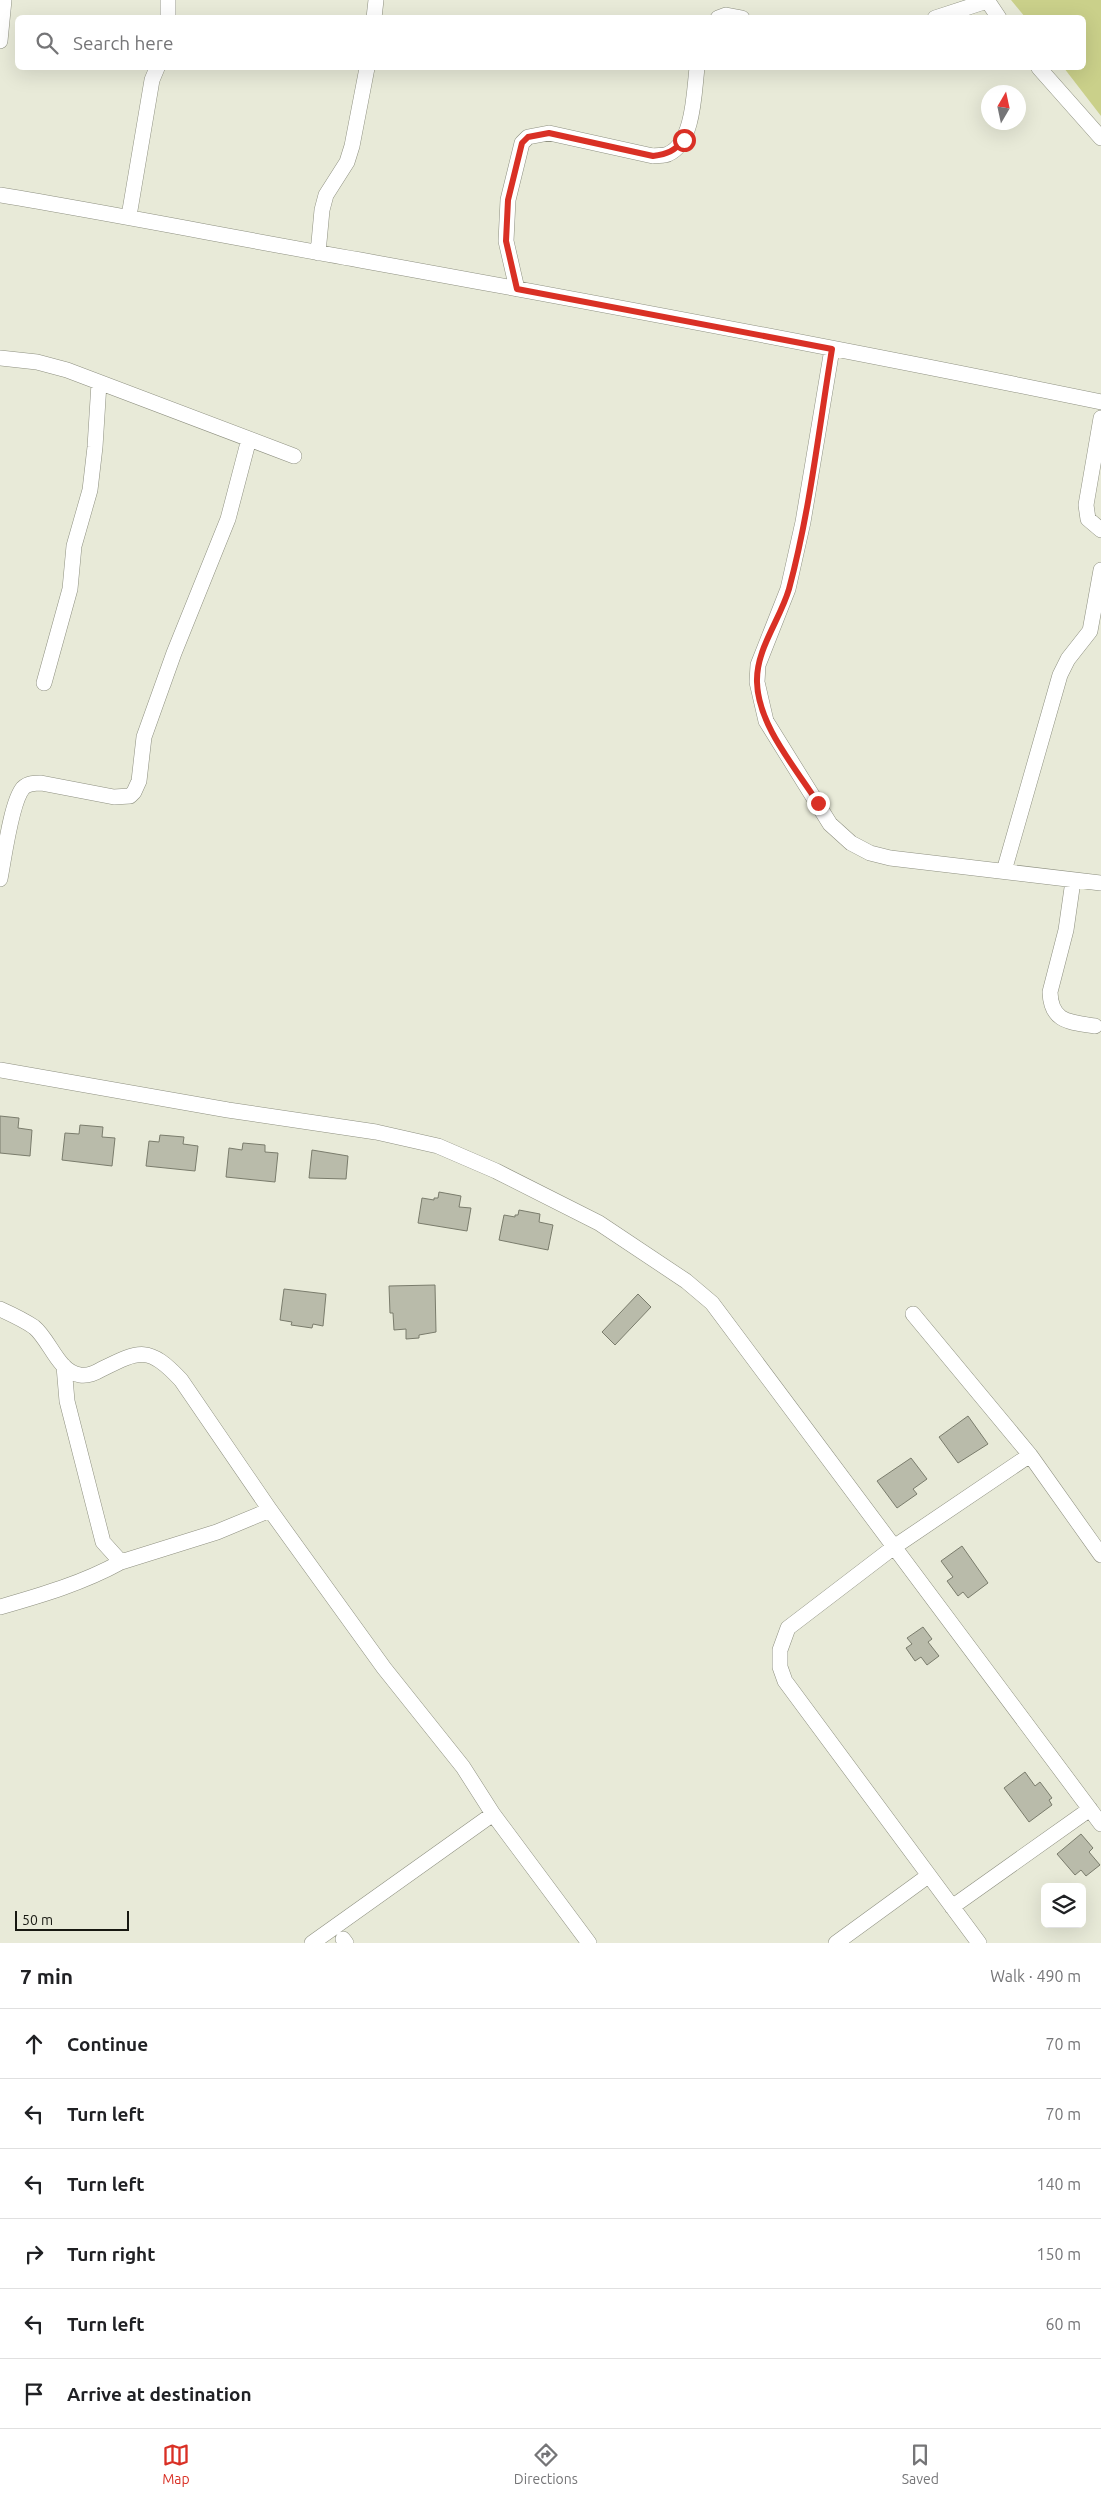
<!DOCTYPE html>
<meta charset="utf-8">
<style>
:root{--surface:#fff;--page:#f6f6f6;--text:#202124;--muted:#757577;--line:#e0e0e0;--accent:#d93025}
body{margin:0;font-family:Ubuntu,sans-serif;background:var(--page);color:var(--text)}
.controls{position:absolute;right:15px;bottom:15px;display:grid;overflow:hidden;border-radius:8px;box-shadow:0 5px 20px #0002}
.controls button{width:45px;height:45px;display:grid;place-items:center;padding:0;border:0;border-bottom:1px solid var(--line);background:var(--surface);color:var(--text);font:25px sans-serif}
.compass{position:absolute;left:981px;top:85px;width:45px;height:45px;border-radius:50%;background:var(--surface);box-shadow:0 5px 20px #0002;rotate:9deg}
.scale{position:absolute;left:15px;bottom:12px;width:114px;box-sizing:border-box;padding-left:5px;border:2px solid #171811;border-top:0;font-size:14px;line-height:18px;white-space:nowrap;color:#171811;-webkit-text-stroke:4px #e8ead8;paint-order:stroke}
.stop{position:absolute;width:15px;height:15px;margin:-11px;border:4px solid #d93025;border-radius:50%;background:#fff}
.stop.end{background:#d93025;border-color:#fff;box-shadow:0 1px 5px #0008}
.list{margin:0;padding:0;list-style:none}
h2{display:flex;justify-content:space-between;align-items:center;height:65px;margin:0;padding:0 20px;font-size:21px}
h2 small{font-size:16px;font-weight:400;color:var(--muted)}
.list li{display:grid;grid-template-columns:32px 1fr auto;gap:15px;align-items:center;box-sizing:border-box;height:70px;padding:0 20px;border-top:1px solid var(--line)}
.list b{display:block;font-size:19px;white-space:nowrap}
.list em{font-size:16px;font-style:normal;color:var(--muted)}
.icon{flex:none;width:28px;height:28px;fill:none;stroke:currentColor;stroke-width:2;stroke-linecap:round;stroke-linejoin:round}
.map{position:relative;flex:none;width:1101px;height:1943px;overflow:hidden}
.search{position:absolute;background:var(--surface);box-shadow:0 5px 20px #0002;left:15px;right:15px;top:15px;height:55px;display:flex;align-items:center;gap:12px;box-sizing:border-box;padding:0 18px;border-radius:8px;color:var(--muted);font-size:19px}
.sheet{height:485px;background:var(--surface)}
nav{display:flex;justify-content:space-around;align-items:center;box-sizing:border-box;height:70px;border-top:1px solid var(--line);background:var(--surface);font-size:14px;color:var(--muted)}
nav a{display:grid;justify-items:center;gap:2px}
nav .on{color:var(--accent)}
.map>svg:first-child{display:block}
.green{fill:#cad08a}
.building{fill:#b9bbaa;stroke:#7a7c6c}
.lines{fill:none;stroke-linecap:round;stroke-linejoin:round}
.minor-casing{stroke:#8e9080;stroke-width:16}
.minor{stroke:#fff;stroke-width:15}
.route{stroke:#d93025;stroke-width:6}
</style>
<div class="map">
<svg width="1101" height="1943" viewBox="0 0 1101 1943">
<rect width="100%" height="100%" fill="#e8ead8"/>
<!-- green -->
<path class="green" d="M1011 0H1101V116L1064 68H1084V18L1025 17Z"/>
<!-- building -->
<path class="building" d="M0 1116 19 1118 18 1128 32 1130 30 1156 0 1153Z
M80 1125 103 1127 102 1137 115 1138 112 1166 62 1160 65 1133 79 1134Z
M160 1135 184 1137 183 1144 198 1146 195 1171 146 1166 149 1141 159 1142Z
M243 1143 265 1145V1152L278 1153 275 1182 226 1177 229 1148 242 1150Z
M312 1150 348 1156 346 1179 309 1178Z
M439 1192 461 1196 459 1207 471 1208 467 1231 418 1223 422 1198 434 1200V1198H438Z
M519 1210 540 1214 539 1222 553 1225 548 1250 499 1240 504 1215 515 1217V1215H518Z
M435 1285 436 1332 419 1335V1338L406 1339V1329L394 1330 393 1313H390L389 1286Z
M284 1289 326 1294 323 1326 313 1324 312 1328 291 1325 292 1322 280 1320Z
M638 1294 651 1307 615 1345 602 1332Z
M968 1416 988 1444 958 1463 939 1437Z
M911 1458 927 1479 913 1489 917 1494 897 1508 877 1481Z
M962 1546 988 1583 968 1598 963 1592 958 1596 947 1581 953 1577 941 1561Z
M923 1627 932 1639 928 1642 939 1656 927 1665 921 1657 915 1661 906 1648 912 1644 907 1638Z
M1025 1772 1035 1786 1040 1782 1052 1798 1049 1800 1052 1805 1029 1822 1004 1788Z
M1081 1834 1093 1848 1089 1852 1100 1865 1086 1876 1081 1870 1075 1875 1057 1854Z"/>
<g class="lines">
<!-- minor casing -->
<g class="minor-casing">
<path id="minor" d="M168 0V18
M987 0 999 18
M374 18 376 0
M718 18 726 15 742 18
M935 18 987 1
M0 41 4 0
M1039 68 1101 138
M0 195C120 215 240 239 360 260 608 305 855 351 1101 402
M129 216 152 80 157 68
M318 253 322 210 326 195 347 162 352 146 367 68
M517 289 506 241 508 200 522 143 528 137 549 133 653 156C658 155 664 156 668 154 694 143 694 91 697 68
M832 349 803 522 788 589 758 665 757 682 766 721 830 824 851 843 870 853 890 858 1101 883
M0 358 37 362 67 370 294 456
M1101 418 1086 505 1088 519 1101 530
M44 683 70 589 74 546 90 490 95 447 99 383
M1004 871 1060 675 1068 659 1090 631 1101 570
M0 879C4 859 11 802 23 788 28 783 35 783 41 783L114 797 130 796 134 792 139 781 144 737 174 653 228 519 249 439
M1073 881 1066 930 1050 992C1051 1022 1069 1022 1095 1026
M0 1070 228 1110 376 1132 438 1146 496 1171 599 1223 686 1281 712 1303 1101 1824
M0 1309C11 1314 24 1320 34 1327 50 1340 58 1372 80 1375 89 1376 95 1373 102 1369 140 1350 149 1346 181 1380L270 1510 384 1668 463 1767 493 1814 589 1943
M913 1314 1030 1455 1101 1555
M64 1366 67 1401 103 1542 121 1562 217 1532 270 1510
M0 1607C42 1595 83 1583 121 1562
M952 1907 1090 1809
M343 1939 346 1943
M312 1943 493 1814
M836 1943 928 1876
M979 1943 785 1681 780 1667V1650L788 1628 894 1547 1030 1455"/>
</g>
<!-- minor -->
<use href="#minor" class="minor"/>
</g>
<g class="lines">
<!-- route -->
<path class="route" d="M684 140C674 151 668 154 653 156L549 133 528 137 522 143 508 200 506 241 517 289 832 349C819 428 810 511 789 589 780 620 756 649 757 682 758 725 795 767 818 803"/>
</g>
</svg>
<div class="controls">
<button><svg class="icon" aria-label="layers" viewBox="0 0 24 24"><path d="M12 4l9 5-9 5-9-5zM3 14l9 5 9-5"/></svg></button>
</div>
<svg class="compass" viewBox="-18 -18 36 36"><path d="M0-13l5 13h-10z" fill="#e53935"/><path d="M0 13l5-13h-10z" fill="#757577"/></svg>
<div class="scale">50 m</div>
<div class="stop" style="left:684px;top:140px"></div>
<div class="stop end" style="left:818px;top:803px"></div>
<div class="search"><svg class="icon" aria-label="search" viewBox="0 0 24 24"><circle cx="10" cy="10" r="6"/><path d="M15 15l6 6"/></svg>Search here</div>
</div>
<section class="sheet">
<h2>7 min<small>Walk · 490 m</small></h2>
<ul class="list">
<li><svg class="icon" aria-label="ahead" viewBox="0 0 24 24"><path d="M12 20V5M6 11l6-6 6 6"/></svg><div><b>Continue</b></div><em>70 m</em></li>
<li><svg class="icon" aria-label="left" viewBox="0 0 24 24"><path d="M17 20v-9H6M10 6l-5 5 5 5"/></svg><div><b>Turn left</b></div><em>70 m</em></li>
<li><svg class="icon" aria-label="left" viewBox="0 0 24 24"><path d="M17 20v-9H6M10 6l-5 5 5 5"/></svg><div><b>Turn left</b></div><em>140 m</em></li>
<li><svg class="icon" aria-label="right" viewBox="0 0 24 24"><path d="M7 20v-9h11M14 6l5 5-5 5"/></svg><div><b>Turn right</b></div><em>150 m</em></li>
<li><svg class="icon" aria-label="left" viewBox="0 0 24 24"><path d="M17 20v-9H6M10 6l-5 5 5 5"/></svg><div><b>Turn left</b></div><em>60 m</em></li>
<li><svg class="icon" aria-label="arrive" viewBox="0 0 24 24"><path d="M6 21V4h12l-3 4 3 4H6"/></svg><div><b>Arrive at destination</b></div></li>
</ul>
</section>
<nav>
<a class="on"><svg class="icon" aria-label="map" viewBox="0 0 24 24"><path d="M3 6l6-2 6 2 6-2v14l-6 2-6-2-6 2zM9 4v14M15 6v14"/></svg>Map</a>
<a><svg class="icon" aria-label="directions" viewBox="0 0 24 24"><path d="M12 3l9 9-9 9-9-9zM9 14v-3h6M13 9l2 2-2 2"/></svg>Directions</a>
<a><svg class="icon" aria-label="saved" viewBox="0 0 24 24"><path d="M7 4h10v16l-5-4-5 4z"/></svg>Saved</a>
</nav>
